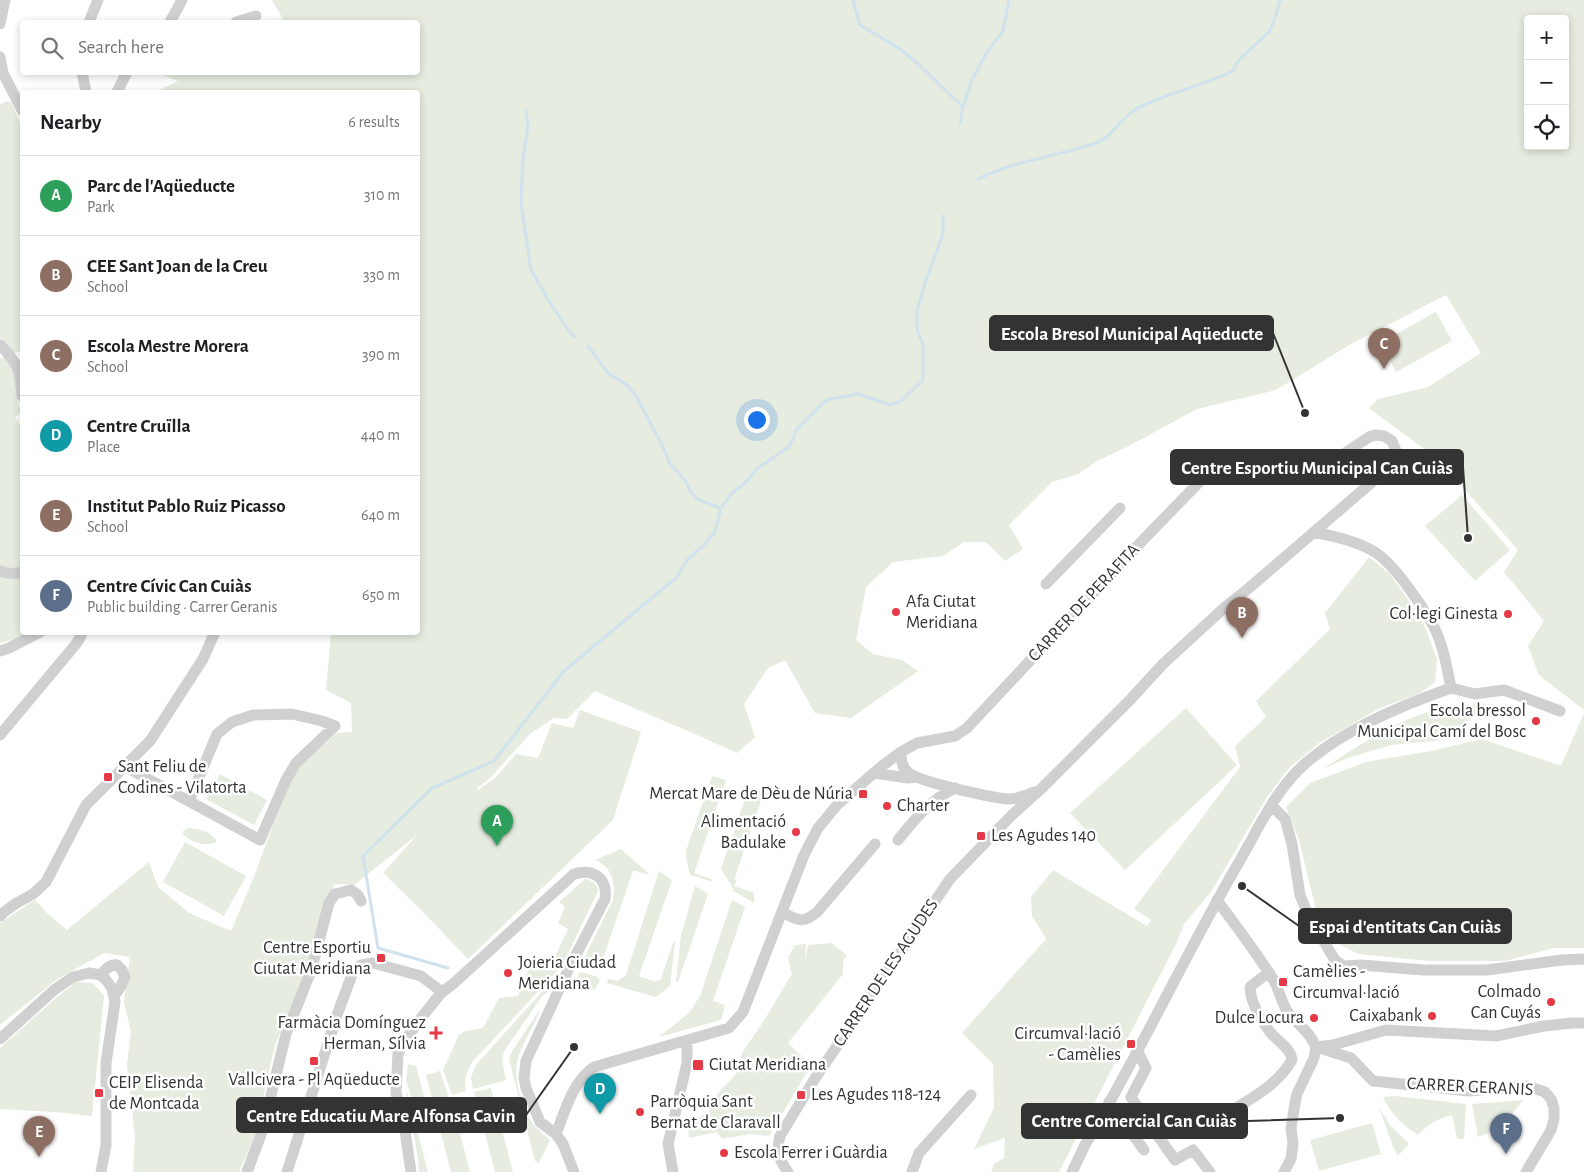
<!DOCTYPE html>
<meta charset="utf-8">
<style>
:root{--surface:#fff;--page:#f6f6f6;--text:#202124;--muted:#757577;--line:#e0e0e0;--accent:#0b8043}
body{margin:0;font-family:"Alegreya Sans",sans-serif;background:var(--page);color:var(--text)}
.controls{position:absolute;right:15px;top:15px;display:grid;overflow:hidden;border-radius:5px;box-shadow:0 2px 8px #0003}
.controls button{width:45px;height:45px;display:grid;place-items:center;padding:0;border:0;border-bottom:1px solid var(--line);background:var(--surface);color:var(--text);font:25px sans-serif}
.you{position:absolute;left:756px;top:419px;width:18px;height:18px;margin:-12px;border:4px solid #fff;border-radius:50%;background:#1a73e8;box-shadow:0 0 0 8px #1a73e833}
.badge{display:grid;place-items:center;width:32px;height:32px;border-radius:50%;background:var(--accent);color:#fff;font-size:16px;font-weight:700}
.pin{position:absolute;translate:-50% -41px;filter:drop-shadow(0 1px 2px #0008)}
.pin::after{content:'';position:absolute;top:26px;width:18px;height:15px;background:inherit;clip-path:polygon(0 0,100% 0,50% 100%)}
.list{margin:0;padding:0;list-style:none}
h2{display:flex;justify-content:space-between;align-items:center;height:65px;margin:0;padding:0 20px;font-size:21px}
h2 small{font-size:16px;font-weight:400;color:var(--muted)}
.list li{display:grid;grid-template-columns:32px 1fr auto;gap:15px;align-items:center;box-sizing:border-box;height:80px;padding:0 20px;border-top:1px solid var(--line)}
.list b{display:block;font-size:19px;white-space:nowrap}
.list p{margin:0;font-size:16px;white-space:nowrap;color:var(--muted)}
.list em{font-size:16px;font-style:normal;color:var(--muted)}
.icon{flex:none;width:28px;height:28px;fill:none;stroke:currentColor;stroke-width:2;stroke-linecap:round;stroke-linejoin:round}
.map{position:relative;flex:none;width:1584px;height:1172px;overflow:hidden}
.search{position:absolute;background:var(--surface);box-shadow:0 2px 8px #0003;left:20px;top:20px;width:400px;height:55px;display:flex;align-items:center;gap:12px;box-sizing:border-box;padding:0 18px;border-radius:5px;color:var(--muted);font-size:19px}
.panel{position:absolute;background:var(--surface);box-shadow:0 2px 8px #0003;left:20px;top:90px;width:400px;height:545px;border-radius:5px}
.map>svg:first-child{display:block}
.green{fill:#e6ecdf;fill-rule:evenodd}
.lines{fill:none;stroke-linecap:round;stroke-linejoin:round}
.stream{stroke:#cfe2ee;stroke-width:3}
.minor{stroke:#d0d0d0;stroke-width:11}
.poi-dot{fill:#e63946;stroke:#fff;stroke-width:2}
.labels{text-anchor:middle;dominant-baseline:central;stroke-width:5;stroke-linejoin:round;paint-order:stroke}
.poi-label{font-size:18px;fill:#333;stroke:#fff;text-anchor:start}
.street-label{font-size:18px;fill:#333;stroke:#fff}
.leader{fill:none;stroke:#333;stroke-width:2}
.callout-dot{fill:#333;stroke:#fff;stroke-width:2}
.callout{fill:#333;stroke:#333;stroke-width:2}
.callout-label{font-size:19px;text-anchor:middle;font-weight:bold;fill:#fff}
</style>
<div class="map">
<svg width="1584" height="1172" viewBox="0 0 1584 1172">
<rect width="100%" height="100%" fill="#fff"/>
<!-- green -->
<path class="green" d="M272 0H1584V710L1539 675 1528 646 1544 621 1504 572 1518 550 1439 460 1369 408 1378 399 1428 387 1481 353 1446 295 1349 345 1276 390 1197 409 1127 447 1097 461 1078 474 1052 482 1009 525 1023 549 1005 561 986 542H964L943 556 893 562 866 587 856 640 873 654 902 660 918 671 851 718 815 713 785 660 768 668 744 704 755 737 737 753C690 731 642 712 595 691L567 719 554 718 531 733 488 780 476 789 478 790 495 778 516 754 538 758 552 723 573 728 580 710 641 732 613 820 468 959 420 909 383 873 417 835 354 885 334 884 298 992 275 1045 254 1138 239 1172H133L135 1136 127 1065 131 1032 124 1002 130 957 104 953 56 980 0 1025V923L35 900 47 913 67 930 149 862 158 887 189 913 231 931 254 877 285 792 296 769 337 733 352 732 351 703 326 690 331 633 418 632V92H155L178 81 157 73 418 72V22H260C267 19 275 21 283 19ZM1528 19H1565V146H1528Z
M7 101 12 103 22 128V351L14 353 0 338V104Z
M1436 312 1452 341 1396 372 1380 343Z
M4 357 15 373 17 399 21 413 15 417 22 428V632L28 633 14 639 0 643V359Z
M1462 495 1510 550 1475 581 1425 526Z
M1369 557 1390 574 1413 607 1425 627 1437 659 1435 682 1420 693 1380 708 1319 743 1289 768 1267 797 1211 892 1184 924 1176 944 1059 1172H991L994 1164 1004 1158 1005 1138 974 1149 994 1108 993 1064 962 1033 1046 939 1032 916 1031 897 1053 870 1147 926 1151 920 1134 909 1240 767 1235 746 1266 717 1256 701 1330 629 1325 613Z
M1484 703 1487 705 1445 740 1391 745 1348 758 1323 769C1352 750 1393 722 1426 713 1444 708 1465 706 1484 703Z
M1186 708 1237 765 1125 870 1070 813Z
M1584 713V948H1554L1505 961H1430L1358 954 1337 943 1317 914 1299 840 1286 807 1310 783 1366 762 1431 751 1482 739 1561 766Z
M220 774 267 800 254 825 206 799Z
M712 776 726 780 694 873 711 879 713 882 690 875 686 858V851Z
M749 788 764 792 735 877 736 882 734 886 754 893V903L732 890 733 888 721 869Z
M189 828C199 829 210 831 216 840V842C205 847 190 842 183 834V831Z
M185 842 246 876 224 916 163 882Z
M621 849 650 875 636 871H633L600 967 581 964 613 900C616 884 612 866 595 860Z
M659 871 672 880 639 976 656 982 657 980 660 981 674 941 675 942 670 986 656 997 607 983 608 979 618 981 626 975Z
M585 879C592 880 598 885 598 891L562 966 473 1061C466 1073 464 1077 466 1091L452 1095 443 1070 459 1035 465 1031 483 1028 499 998 518 996C522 986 526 967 537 964 543 962 548 963 554 959L568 929 558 923 565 907 559 902Z
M695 886 708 894 678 982H676L681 936Z
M732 900 745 907 713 1001 725 1005 721 1020 659 1037 689 1013 700 996Z
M832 943 847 956 843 960V974L788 1043 811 1065 769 1136 750 1134 722 1139 717 1132 689 1138 688 1124 709 1112 711 1101 736 1074 742 1053 765 1019 793 972H791L788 957 795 945 806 944 805 964 808 945Z
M580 972 595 976 600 980 595 990 576 981Z
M555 980 550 991 543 995 504 1051 502 1060 506 1080 473 1089 471 1077 476 1065 549 984Z
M76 982 93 983 104 996 92 1116 54 1112 0 1109V1048L55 999Z
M540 1009C536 1025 523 1041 518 1058 512 1077 522 1107 533 1124 538 1130 544 1135 550 1140L539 1163 535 1161 509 1059 511 1053Z
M408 1064 416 1066 426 1104 414 1107 406 1079Z
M440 1071 449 1098H451L470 1172H451L426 1075Z
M491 1088 513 1172H495L474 1092Z
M406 1092H407L428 1172H419L418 1158Z
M1395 1096 1466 1104 1464 1139H1457L1452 1115C1439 1118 1427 1125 1418 1135 1402 1125 1391 1114 1383 1097Z
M1523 1100C1511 1117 1498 1130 1478 1137L1472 1104Z
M1379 1107 1390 1125 1409 1144 1398 1156 1393 1147Z
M1372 1123 1381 1154 1319 1171 1310 1140Z"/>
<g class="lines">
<!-- stream -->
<path class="stream" d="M853 0 860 25 900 49 917 63 963 107
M526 111 528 125 523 159 521 202 531 270 547 298 568 330 575 337
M960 124 963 107 972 80 985 55 1003 31 1009 0
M978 179C1016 160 1056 157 1096 143 1113 137 1120 118 1136 109 1167 93 1202 86 1233 71L1239 60 1269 32 1276 15 1280 0
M588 346 608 373 627 385 636 396 663 447 670 464 686 481 690 491 697 499 720 508
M448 968 378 948 363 856 432 788 494 761 564 671 677 577 688 559 703 546 715 532 721 508 731 494 745 483 758 468 789 447 797 429 826 400 858 394 890 405 901 401 923 380V345L917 329V311L925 283 943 234V216"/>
<!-- minor -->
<path class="minor" d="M89 22 98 0
M170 22 182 0
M236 22 256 16
M0 24 5 0
M0 57 3 73 22 110
M82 72 86 92
M117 92 127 72
M0 345C19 364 20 371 22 396
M0 571C8 574 14 575 22 572
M1046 584 1120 508
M0 651 9 648 40 632
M1451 688 1475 694 1504 690 1560 711
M0 735 76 644 81 636V632
M901 752C901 761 902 768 909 773 920 782 996 799 1011 799 1020 798 1026 796 1034 792
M126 767 260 840 286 780 296 763 335 726 322 721 292 714 253 715 232 722 217 734 189 801
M874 773 908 778 916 777
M1272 806 1285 819 1292 844 1300 895 1309 917 1335 960 1343 966 1361 965 1423 970H1487L1562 960 1584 959
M898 840C916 818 929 801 955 788
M1217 900C1236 926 1256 952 1273 979 1279 989 1281 1001 1287 1011 1296 1024 1309 1030 1316 1047L1333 1045 1386 1030 1496 1036 1544 1026 1572 1023H1584
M782 912C798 921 804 924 818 911L875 844
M0 916 4 912 15 904 33 894 46 882 86 805 150 741 203 659 215 632
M101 975C105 969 110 964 117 965L122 970 125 977 121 986 115 995
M0 1039 54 990 73 977 89 973 101 975 106 980 112 988 115 1002 106 1063V1145L101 1172
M1137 1050 1146 1068 1131 1097 1132 1099 1175 1160 1193 1150 1210 1172
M1109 1102 1144 1150
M1233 1110C1255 1096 1278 1084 1292 1060 1290 1047 1278 1042 1270 1032 1261 1020 1251 1003 1250 988L1251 986 1268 973
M556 1134C565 1111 573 1081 594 1067L729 1028 743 1012 804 855 818 828 838 804 882 766 901 752 917 743 955 736 967 728 1143 540 1210 471 1258 463 1311 468 1325 464 1336 459 1369 437 1375 435 1384 436 1392 441 1397 453 1393 464 1249 588 1224 608 1163 664 1129 701 1041 789 1012 815 950 879 814 1080 780 1136C776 1150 779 1161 788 1172
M247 1172 262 1132 286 1034 311 971 329 903 335 894 351 890 358 895 361 901
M287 1172 337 1015 353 972 361 965 373 963 421 976 442 992
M411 1172 403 1117 396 1093 398 1053 414 1027 433 1003 442 992 453 984 574 874C593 868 608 878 605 899L569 968 526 1061 524 1078 526 1088 540 1122 556 1134 563 1144 574 1172
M673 1172 668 1144 687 1063V1040
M912 1172 919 1153 971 1095
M1072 1172 1085 1145C1140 1053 1185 955 1239 862 1259 828 1276 788 1307 762 1347 728 1402 705 1451 688 1447 667 1443 644 1433 625 1421 604 1393 562 1373 551 1356 541 1333 536 1314 532
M1284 1172 1291 1159 1293 1143 1291 1128 1295 1103 1297 1094 1314 1058 1316 1047 1351 1058 1373 1081 1469 1091 1527 1086 1545 1092 1551 1099 1554 1108V1119L1551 1130 1526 1172"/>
</g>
<!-- markers -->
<g class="poi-dot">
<circle cx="896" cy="612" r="5"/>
<circle cx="1508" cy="614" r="5"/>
<circle cx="1536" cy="721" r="5"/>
<rect x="103" y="772" width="10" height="10" rx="2.5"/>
<rect x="858" y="789" width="10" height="10" rx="2.5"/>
<circle cx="887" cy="806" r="5"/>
<circle cx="796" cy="832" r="5"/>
<rect x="976" y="831" width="10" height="10" rx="2.5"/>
<rect x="376" y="953" width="10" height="10" rx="2.5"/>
<circle cx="508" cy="973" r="5"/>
<rect x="1278" y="977" width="10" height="10" rx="2.5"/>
<circle cx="1551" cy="1002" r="5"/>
<circle cx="1432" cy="1016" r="5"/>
<circle cx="1314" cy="1018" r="5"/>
<path d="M433.5 1025.5h5v5h5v5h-5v5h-5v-5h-5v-5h5z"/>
<rect x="1126" y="1039" width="10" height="10" rx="2.5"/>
<rect x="309" y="1056" width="10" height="10" rx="2.5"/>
<rect x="692" y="1059" width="12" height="12" rx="2.5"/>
<rect x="94" y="1088" width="10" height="10" rx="2.5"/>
<rect x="796" y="1090" width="10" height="10" rx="2.5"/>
<circle cx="640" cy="1112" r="5"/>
<circle cx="724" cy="1153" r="5"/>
</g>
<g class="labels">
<!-- poi labels -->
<g class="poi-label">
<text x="906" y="602">Afa Ciutat<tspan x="906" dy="21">Meridiana</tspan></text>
<text x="1498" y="614" text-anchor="end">Col·legi Ginesta</text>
<text x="1526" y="711" text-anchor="end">Escola bressol<tspan x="1526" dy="21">Municipal Camí del Bosc</tspan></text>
<text x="118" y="767">Sant Feliu de<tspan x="118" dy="21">Codines - Vilatorta</tspan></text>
<text x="853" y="794" text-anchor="end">Mercat Mare de Dèu de Núria</text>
<text x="897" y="806">Charter</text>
<text x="786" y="822" text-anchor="end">Alimentació<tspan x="786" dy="21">Badulake</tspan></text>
<text x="991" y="836">Les Agudes 140</text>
<text x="371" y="948" text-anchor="end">Centre Esportiu<tspan x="371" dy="21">Ciutat Meridiana</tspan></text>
<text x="518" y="963">Joieria Ciudad<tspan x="518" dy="21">Meridiana</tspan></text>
<text x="1293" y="972">Camèlies -<tspan x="1293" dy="21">Circumval·lació</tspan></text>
<text x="1541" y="992" text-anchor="end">Colmado<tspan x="1541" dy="21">Can Cuyás</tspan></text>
<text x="1422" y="1016" text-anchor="end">Caixabank</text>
<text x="1304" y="1018" text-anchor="end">Dulce Locura</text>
<text x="426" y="1023" text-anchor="end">Farmàcia Domínguez<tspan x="426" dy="21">Herman, Sílvia</tspan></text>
<text x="1121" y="1034" text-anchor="end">Circumval·lació<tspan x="1121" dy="21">- Camèlies</tspan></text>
<text x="709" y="1065">Ciutat Meridiana</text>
<text x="314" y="1080" text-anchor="middle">Vallcivera - Pl Aqüeducte</text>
<text x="109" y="1083">CEIP Elisenda<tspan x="109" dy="21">de Montcada</tspan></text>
<text x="811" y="1095">Les Agudes 118-124</text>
<text x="650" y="1102">Parròquia Sant<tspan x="650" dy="21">Bernat de Claravall</tspan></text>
<text x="734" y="1153">Escola Ferrer i Guàrdia</text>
</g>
<!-- street labels -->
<g class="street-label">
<text transform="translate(1084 603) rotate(-47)">CARRER DE PERAFITA</text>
<text transform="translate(886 973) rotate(-56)">CARRER DE LES AGUDES</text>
<text transform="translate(1470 1087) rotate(3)">CARRER GERANIS</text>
</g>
</g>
<!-- callouts -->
<path class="leader" d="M1305 413L1273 333M1468 538L1463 467M1242 886L1299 926M574 1047L526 1115M1340 1118L1247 1121"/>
<g class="callout-dot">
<circle cx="1305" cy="413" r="5"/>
<circle cx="1468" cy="538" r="5"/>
<circle cx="1242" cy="886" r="5"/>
<circle cx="574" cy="1047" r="5"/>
<circle cx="1340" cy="1118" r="5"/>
</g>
<g class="callout">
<rect x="990" y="316" width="283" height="34" rx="5"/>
<rect x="1171" y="450" width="292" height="34" rx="5"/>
<rect x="1299" y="909" width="212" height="34" rx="5"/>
<rect x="237" y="1098" width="289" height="34" rx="5"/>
<rect x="1022" y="1104" width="225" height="34" rx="5"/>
</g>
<g class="callout-label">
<text x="1132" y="340">Escola Bresol Municipal Aqüeducte</text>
<text x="1317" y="474">Centre Esportiu Municipal Can Cuiàs</text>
<text x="1405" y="933">Espai d'entitats Can Cuiàs</text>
<text x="381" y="1122">Centre Educatiu Mare Alfonsa Cavin</text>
<text x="1134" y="1127">Centre Comercial Can Cuiàs</text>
</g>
</svg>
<div class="controls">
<button>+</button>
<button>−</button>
<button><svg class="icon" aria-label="locate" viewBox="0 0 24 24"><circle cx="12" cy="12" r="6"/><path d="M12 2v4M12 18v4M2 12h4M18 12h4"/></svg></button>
</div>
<div class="you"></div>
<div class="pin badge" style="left:497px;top:846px;background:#2e9e5b">A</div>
<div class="pin badge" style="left:1242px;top:638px;background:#8d6e63">B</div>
<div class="pin badge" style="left:1384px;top:369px;background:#8d6e63">C</div>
<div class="pin badge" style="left:600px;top:1114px;background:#0f9aa8">D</div>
<div class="pin badge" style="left:39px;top:1157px;background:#8d6e63">E</div>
<div class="pin badge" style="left:1506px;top:1154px;background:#5c6f8a">F</div>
<div class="search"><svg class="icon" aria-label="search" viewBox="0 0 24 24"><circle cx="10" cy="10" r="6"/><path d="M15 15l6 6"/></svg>Search here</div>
<section class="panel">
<h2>Nearby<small>6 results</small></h2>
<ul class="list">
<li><span class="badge" style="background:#2e9e5b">A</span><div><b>Parc de l'Aqüeducte</b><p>Park</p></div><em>310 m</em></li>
<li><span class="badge" style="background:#8d6e63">B</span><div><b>CEE Sant Joan de la Creu</b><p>School</p></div><em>330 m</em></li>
<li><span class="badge" style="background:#8d6e63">C</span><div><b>Escola Mestre Morera</b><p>School</p></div><em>390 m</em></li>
<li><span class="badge" style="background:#0f9aa8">D</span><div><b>Centre Cruïlla</b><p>Place</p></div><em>440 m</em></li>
<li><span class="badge" style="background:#8d6e63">E</span><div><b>Institut Pablo Ruiz Picasso</b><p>School</p></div><em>640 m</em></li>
<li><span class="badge" style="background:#5c6f8a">F</span><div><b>Centre Cívic Can Cuiàs</b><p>Public building · Carrer Geranis</p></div><em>650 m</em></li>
</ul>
</section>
</div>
